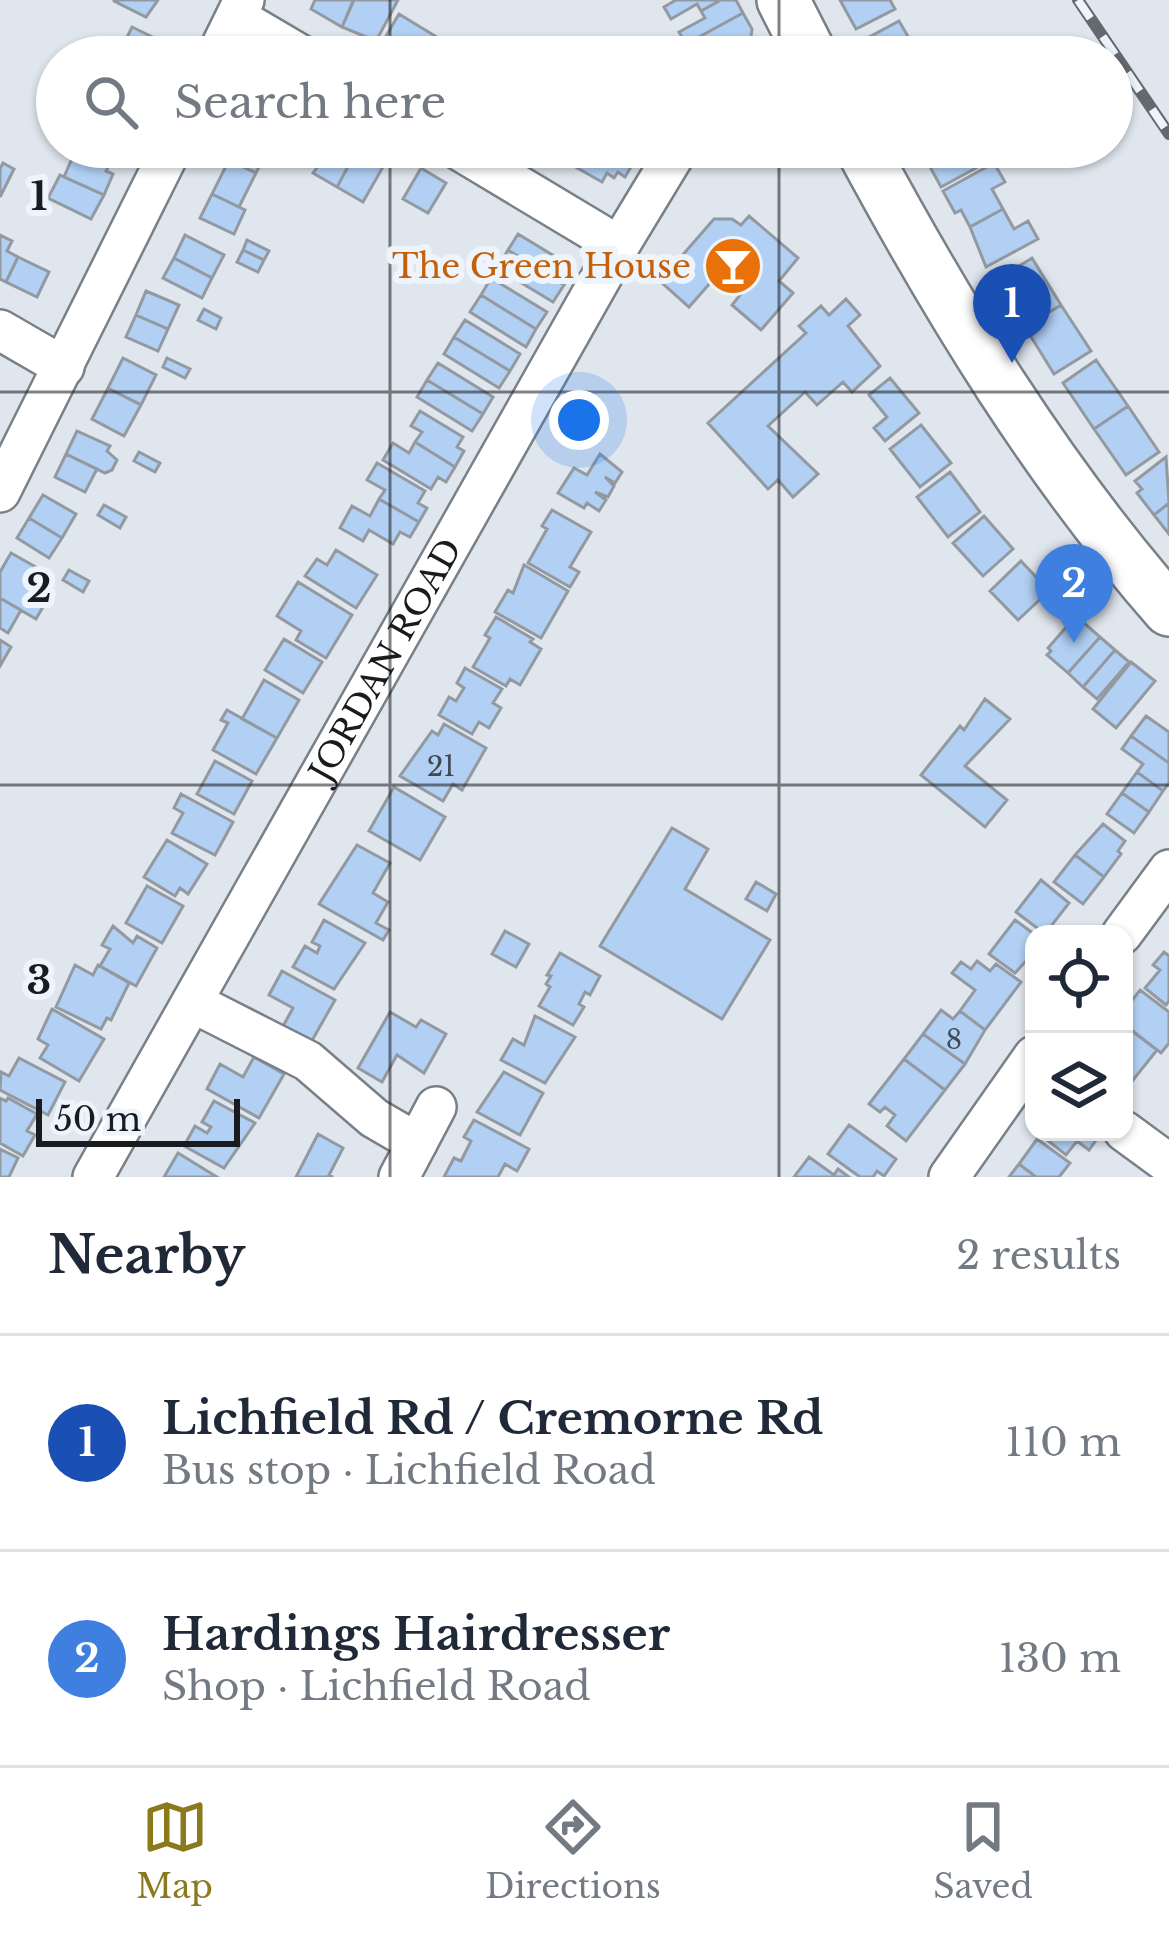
<!DOCTYPE html>
<meta charset="utf-8">
<style>
:root{--surface:#fff;--page:#f6f6f7;--text:#1f2937;--muted:#747a83;--line:#e0e1e3;--accent:#8b791e}
body{margin:0;font-family:"Libre Baskerville",serif;background:var(--page);color:var(--text)}
.controls{position:absolute;right:36px;bottom:36px;display:grid;overflow:hidden;border-radius:24px;box-shadow:0 3px 9px #0004}
.controls button{width:108px;height:108px;display:grid;place-items:center;padding:0;border:0;border-bottom:3px solid var(--line);background:var(--surface);color:var(--text);font:60px sans-serif}
.scale{position:absolute;left:36px;bottom:30px;width:204px;box-sizing:border-box;padding-left:12px;border:6px solid #191b1e;border-top:0;font-size:33px;line-height:42px;white-space:nowrap;color:#191b1e;-webkit-text-stroke:9px #edf4fc;paint-order:stroke}
.you{position:absolute;left:579px;top:420px;width:42px;height:42px;margin:-30px;border:9px solid #fff;border-radius:50%;background:#1a73e8;box-shadow:0 0 0 18px #1a73e833}
.badge{display:grid;place-items:center;width:78px;height:78px;border-radius:50%;background:var(--accent);color:#fff;font-size:39px;font-weight:700}
.pin{position:absolute;translate:-50% -99px;filter:drop-shadow(0 3px 6px #0008)}
.pin::after{content:'';position:absolute;top:63px;width:42px;height:36px;background:inherit;clip-path:polygon(0 0,100% 0,50% 100%)}
.list{margin:0;padding:0;list-style:none}
h2{display:flex;justify-content:space-between;align-items:center;height:156px;margin:0;padding:0 48px;font-size:51px}
h2 small{font-size:39px;font-weight:400;color:var(--muted)}
.list li{display:grid;grid-template-columns:78px 1fr auto;gap:36px;align-items:center;box-sizing:border-box;height:216px;padding:0 48px;border-top:3px solid var(--line)}
.list b{display:block;font-size:45px;white-space:nowrap}
.list p{margin:0;font-size:39px;white-space:nowrap;color:var(--muted)}
.list em{font-size:39px;font-style:normal;color:var(--muted)}
.icon{flex:none;width:66px;height:66px;fill:none;stroke:currentColor;stroke-width:2;stroke-linecap:round;stroke-linejoin:round}
.map{position:relative;flex:none;width:1169px;height:1177px;overflow:hidden}
.search{position:absolute;background:var(--surface);box-shadow:0 3px 9px #0004;left:36px;right:36px;top:36px;height:132px;display:flex;align-items:center;gap:30px;box-sizing:border-box;padding:0 42px;border-radius:66px;color:var(--muted);font-size:45px}
.sheet{height:588px;background:var(--surface)}
nav{display:flex;justify-content:space-around;align-items:center;box-sizing:border-box;height:168px;border-top:3px solid var(--line);background:var(--surface);font-size:33px;color:var(--muted)}
nav a{display:grid;justify-items:center;gap:6px}
nav .on{color:var(--accent)}
.map>svg:first-child{display:block}
.building{fill:#b1d0f3;stroke:#9399a0;stroke-width:3}
.lines{fill:none;stroke-linecap:round;stroke-linejoin:round}
.minor-casing{stroke:#7a8087;stroke-width:44}
.major-casing{stroke:#7a8087;stroke-width:56}
.minor{stroke:#fff;stroke-width:39}
.major{stroke:#fff;stroke-width:51}
.rail-casing{stroke:#65696e;stroke-width:12}
.rail{stroke:#edf4fc;stroke-width:8;stroke-dasharray:22;stroke-linecap:butt}
.grid{fill:none;stroke:#191b1e;stroke-width:3;stroke-opacity:0.55}
.labels{text-anchor:middle;dominant-baseline:central;stroke-width:12;stroke-linejoin:round;paint-order:stroke}
.number-label{font-size:27px;fill:#3f4853}
.food-label{font-size:33px;fill:#c56008;stroke:#edf4fc;text-anchor:end}
.street-label{font-size:33px;fill:#191b1e;stroke:#edf4fc}
.grid-label{font-size:39px;text-anchor:middle;font-weight:bold;fill:#191b1e;stroke:#edf4fc;stroke-width:12;stroke-linejoin:round;paint-order:stroke}
</style>
<div class="map">
<svg width="1169" height="1177" viewBox="0 0 1169 1177">
<rect width="100%" height="100%" fill="#dfe6ee"/>
<!-- building -->
<path class="building" d="M158 0 146 17 114 1V0Z
M315 0H351L353 1 342 27 311 9Z
M354 0H398L376 41 342 27Z
M676 0H721L701 11 697 4 671 19 664 7Z
M721 0H736L743 13 686 44 679 32 705 18 701 11Z
M840 0H890L895 9 856 29Z
M743 13 752 29 751 37 734 46 737 51 716 57 705 39 698 43 703 51 693 57 686 44Z
M399 14 440 39 430 57H395L379 48Z
M899 21 918 54 870 57 862 41Z
M132 27 175 48 171 57H130L120 52Z
M443 42 468 56 474 57H434Z
M227 147H269L256 173 229 160 233 152Z
M332 147H351L345 157 351 161 337 187 313 173Z
M592 147H612L635 160 625 177 618 172 614 178 607 173 602 182 572 165 582 148 596 156 599 151Z
M612 147H643L635 160Z
M931 147H964L976 168 941 187 922 152Z
M371 148 388 158 363 202 337 187 351 161 360 166Z
M85 150 111 162 106 171 113 174 104 195 64 177 74 154 82 158Z
M229 160 256 173 239 207 212 194Z
M3 163 14 169 0 197V169Z
M994 163 1005 182 992 189 1003 209 970 227 961 210 955 213 943 191Z
M421 168 446 183 428 213 403 199Z
M60 175 104 195 91 219 48 198Z
M212 194 245 210 234 234 200 218Z
M1003 209 1014 229 1028 221 1038 239 986 267 970 227Z
M749 216 798 258 779 281 793 293 761 330 732 305 741 294 718 274 689 307 660 281 714 219H732L741 225Z
M518 234 574 268 564 285 508 250Z
M0 235 12 241 7 251 18 257 6 282 0 279Z
M185 235 224 255 212 278 174 258Z
M247 240 269 251 264 260 243 250Z
M243 250 264 260 258 272 237 262Z
M508 250 564 285 553 302 497 268Z
M18 257 49 272 37 297 6 282Z
M174 258 212 278 202 298 163 278Z
M1032 258 1061 305 1025 327 995 281Z
M491 278 547 312 536 329 481 295Z
M146 291 179 305 168 329 136 315Z
M481 295 536 329 526 347 470 312Z
M846 299 860 315 848 326 880 366 852 392 843 382 817 405 805 392 768 426 818 474 793 497 778 480 768 489 708 423 806 333 799 326 821 306 829 315Z
M1061 305 1091 351 1054 374 1025 327Z
M204 309 221 318 216 329 198 320Z
M136 315 168 329 158 351 126 337Z
M465 320 520 354 510 371 454 337Z
M454 337 510 371 499 388 444 354Z
M123 358 156 375 141 405 108 388Z
M167 358 190 369 185 378 163 367Z
M1096 360 1128 406 1094 429 1063 383Z
M438 363 493 397 483 414 427 380Z
M890 378 919 413 885 441 874 428 887 417 869 395Z
M427 380 483 414 472 431 417 397Z
M108 388 141 405 124 436 92 419Z
M1128 406 1159 452 1126 475 1094 429Z
M420 411 463 437 457 447 464 451 455 467 415 442 422 432 411 426Z
M921 425 951 463 920 487 890 449Z
M77 431 110 446 107 451 117 460 112 470 105 473 66 454Z
M415 442 455 467 446 482 438 477 431 489 383 460 393 443 409 453Z
M139 452 160 463 155 472 134 461Z
M66 454 97 469 85 492 55 477Z
M600 454 622 472 615 483 605 477 614 486 608 497 595 492 606 500 599 511 587 503 584 508 558 493 574 468 587 475Z
M1166 457 1169 503 1154 515 1137 493 1142 489 1135 481Z
M377 463 425 491 418 503 427 508 419 522 379 499 385 490 367 480Z
M950 472 980 512 948 537 917 497Z
M43 495 76 514 62 538 29 518Z
M379 499 419 522 410 537 400 532 393 544 369 530 363 541 340 528 352 506 370 516Z
M1169 503V534L1154 515Z
M104 505 126 517 120 528 98 515Z
M552 510 591 532 570 567 579 572 570 587 528 563 547 529 542 526Z
M984 516 1013 549 983 576 953 543Z
M29 518 62 538 49 558 17 538Z
M336 550 377 575 356 608 305 576 317 559 327 565Z
M11 553 50 575 35 600 44 605 36 619 0 598V572Z
M1021 561 1049 591 1018 620 990 591Z
M524 565 568 591 541 638 495 612 508 590 513 593Z
M69 570 89 581 83 592 63 580Z
M298 582 352 615 326 658 296 640 301 631 277 616Z
M0 598 21 610 8 633 0 628Z
M1076 616 1100 637 1068 673 1047 655 1051 651 1048 648Z
M496 617 533 639 530 642 541 649 520 685 510 679 506 686 473 667 490 638 485 635Z
M1100 637 1115 650 1083 687 1068 673Z
M284 639 322 662 303 693 265 670Z
M0 640 11 647 0 666Z
M1115 650 1129 662 1097 699 1083 687Z
M1131 662 1155 681 1116 728 1093 709Z
M465 668 502 689 493 703 501 708 489 728 479 722 472 734 439 715 449 697 456 701 464 688 457 683Z
M264 680 299 700 277 738 242 719Z
M985 699 1010 719 965 766 1007 800 985 827 921 775 960 726 964 730Z
M227 710 277 738 256 774 213 750 228 723 221 720Z
M1146 716 1169 732V763L1131 736Z
M444 724 486 748 462 790 453 784 443 801 400 776 432 731 438 735Z
M1131 736 1169 763V783L1163 791 1137 772 1143 764 1122 749Z
M215 761 252 781 234 814 197 794Z
M1137 772 1163 791 1149 812 1122 793Z
M394 787 445 817 420 860 369 831Z
M1122 793 1149 812 1134 833 1107 814Z
M181 794 233 822 215 855 172 833 183 813 174 808Z
M1103 824 1125 841 1118 851 1121 854 1104 877 1075 855Z
M672 828 708 849 685 889 770 940 722 1019 600 946Z
M167 840 207 864 188 894 180 888 175 896 144 877Z
M357 845 390 863 373 893 388 902 376 923 389 930 383 940 319 904Z
M1075 855 1104 877 1083 904 1054 882Z
M1041 880 1069 903 1045 934 1016 912Z
M756 882 776 894 767 911 746 899Z
M147 886 183 906 162 943 126 923Z
M324 920 365 943 334 989 293 967 305 946 317 953 320 946 312 942Z
M1015 920 1034 934V952L1015 973 989 954Z
M113 926 133 943 137 936 157 948 136 986 100 966 110 949 102 945Z
M505 931 529 944 516 967 492 954Z
M1164 952 1169 956V1001L1166 1005 1145 988 1160 970 1153 965Z
M560 953 600 976 590 995 585 992 579 1004 584 1007 573 1025 539 1006 550 987 546 984 551 976 547 975Z
M977 961 990 971 996 964 1021 982 985 1030 960 1011 975 990 952 973 961 962 971 969Z
M75 965 93 975 98 965 129 983 111 1020 107 1018 101 1029 56 1007Z
M282 971 335 1000 310 1044 282 1028 293 1008 269 995Z
M1140 990 1169 1012V1043L1161 1053 1125 1025 1131 1018 1124 1011Z
M52 1009 104 1039 79 1081 40 1058 48 1045 38 1039Z
M941 1010 953 1019 960 1011 985 1030 965 1064 923 1034Z
M390 1012 416 1027 421 1020 446 1034 424 1073 397 1055 382 1082 358 1068Z
M535 1016 575 1037 545 1083 501 1060 513 1039 524 1045Z
M1124 1025 1157 1050 1129 1085 1124 1080Z
M923 1034 965 1064 945 1090 904 1059Z
M254 1057 284 1074 259 1118 207 1089 220 1064 243 1077Z
M19 1058 65 1082 48 1115 0 1090 1 1072 9 1076Z
M904 1059 945 1090 906 1141 887 1126 895 1115 885 1107 880 1112 869 1104Z
M504 1072 543 1093 520 1135 477 1112Z
M0 1098 6 1101 8 1098 37 1114 27 1131 35 1135 23 1156 0 1143Z
M214 1101 255 1123 224 1168 184 1146 195 1126 207 1133 211 1127 202 1122Z
M474 1120 529 1149 517 1171 505 1164 498 1177H444L454 1158 461 1161 471 1141 464 1137Z
M849 1125 896 1159 884 1176 877 1171 873 1177H860L828 1154Z
M1037 1132H1100L1101 1133 1089 1150 1077 1141 1066 1155Z
M318 1134 343 1148 329 1175 333 1177H296Z
M1037 1139 1070 1163 1059 1177H1036L1019 1164Z
M0 1149 18 1158 9 1177H0Z
M178 1153 217 1177H164Z
M809 1157 834 1175 838 1169 849 1177H794Z
M1019 1164 1036 1177H1009Z"/>
<g class="lines">
<!-- minor casing -->
<g class="minor-casing">
<g id="minor">
<path d="M236 17 304 57"/>
<path d="M216 57 244 0"/>
<path d="M454 147 619 246"/>
<path d="M0 330 64 367"/>
<path d="M0 492 172 147"/>
<path d="M1122 934 1169 870"/>
<path d="M192 1002 308 1061 374 1118 417 1143"/>
<path d="M1124 1131 1169 1164"/>
<path id="s1" d="M93 1177 619 246 679 147"/>
<path d="M399 1177 436 1107"/>
<path d="M949 1177 1034 1056"/>
</g>
</g>
<!-- major casing -->
<g class="major-casing">
<path id="major" d="M783 0 812 57
M861 147C948 309 1047 471 1169 610"/>
</g>
<!-- minor -->
<use href="#minor" class="minor"/>
<!-- major -->
<use href="#major" class="major"/>
<!-- rail casing -->
<g class="rail-casing">
<path id="rail" d="M1078 0 1169 134"/>
</g>
<!-- rail -->
<use href="#rail" class="rail"/>
</g>
<!-- grid -->
<path class="grid" d="M390 0V57M779 0V57M390 147V1177M779 147V1177M0 392H1169M0 785H1169"/>
<!-- icons -->
<defs>
<g id="bar-disc" transform="scale(3)"><circle r="9.5" fill="#e8710a" stroke="#edf4fc"/><path d="M-6-5H6L.8 .8V4.5H3.5V6h-7V4.5H-.8V.8Z" fill="#fff"/></g>
</defs>
<g fill-rule="evenodd">
<use href="#bar-disc" x="733" y="266"/>
</g>
<g class="labels">
<!-- number labels -->
<g class="number-label">
<text x="441" y="766">21</text>
<text x="954" y="1039">8</text>
</g>
<!-- food labels -->
<g class="food-label">
<text x="691" y="266">The Green House</text>
</g>
<!-- street labels -->
<g class="street-label">
<text stroke="none"><textPath href="#s1" startOffset="594">JORDAN ROAD</textPath></text>
</g>
</g>
<g class="grid-label">
<text x="39" y="210">1</text>
<text x="39" y="602">2</text>
<text x="39" y="994">3</text>
</g>
</svg>
<div class="controls">
<button><svg class="icon" aria-label="locate" viewBox="0 0 24 24"><circle cx="12" cy="12" r="6"/><path d="M12 2v4M12 18v4M2 12h4M18 12h4"/></svg></button>
<button><svg class="icon" aria-label="layers" viewBox="0 0 24 24"><path d="M12 4l9 5-9 5-9-5zM3 14l9 5 9-5"/></svg></button>
</div>
<div class="scale">50 m</div>
<div class="you"></div>
<div class="pin badge" style="left:1012px;top:363px;background:#1a4fb4">1</div>
<div class="pin badge" style="left:1074px;top:643px;background:#3f7fe0">2</div>
<div class="search"><svg class="icon" aria-label="search" viewBox="0 0 24 24"><circle cx="10" cy="10" r="6"/><path d="M15 15l6 6"/></svg>Search here</div>
</div>
<section class="sheet">
<h2>Nearby<small>2 results</small></h2>
<ul class="list">
<li><span class="badge" style="background:#1a4fb4">1</span><div><b>Lichfield Rd / Cremorne Rd</b><p>Bus stop · Lichfield Road</p></div><em>110 m</em></li>
<li><span class="badge" style="background:#3f7fe0">2</span><div><b>Hardings Hairdresser</b><p>Shop · Lichfield Road</p></div><em>130 m</em></li>
</ul>
</section>
<nav>
<a class="on"><svg class="icon" aria-label="map" viewBox="0 0 24 24"><path d="M3 6l6-2 6 2 6-2v14l-6 2-6-2-6 2zM9 4v14M15 6v14"/></svg>Map</a>
<a><svg class="icon" aria-label="directions" viewBox="0 0 24 24"><path d="M12 3l9 9-9 9-9-9zM9 14v-3h6M13 9l2 2-2 2"/></svg>Directions</a>
<a><svg class="icon" aria-label="saved" viewBox="0 0 24 24"><path d="M7 4h10v16l-5-4-5 4z"/></svg>Saved</a>
</nav>
